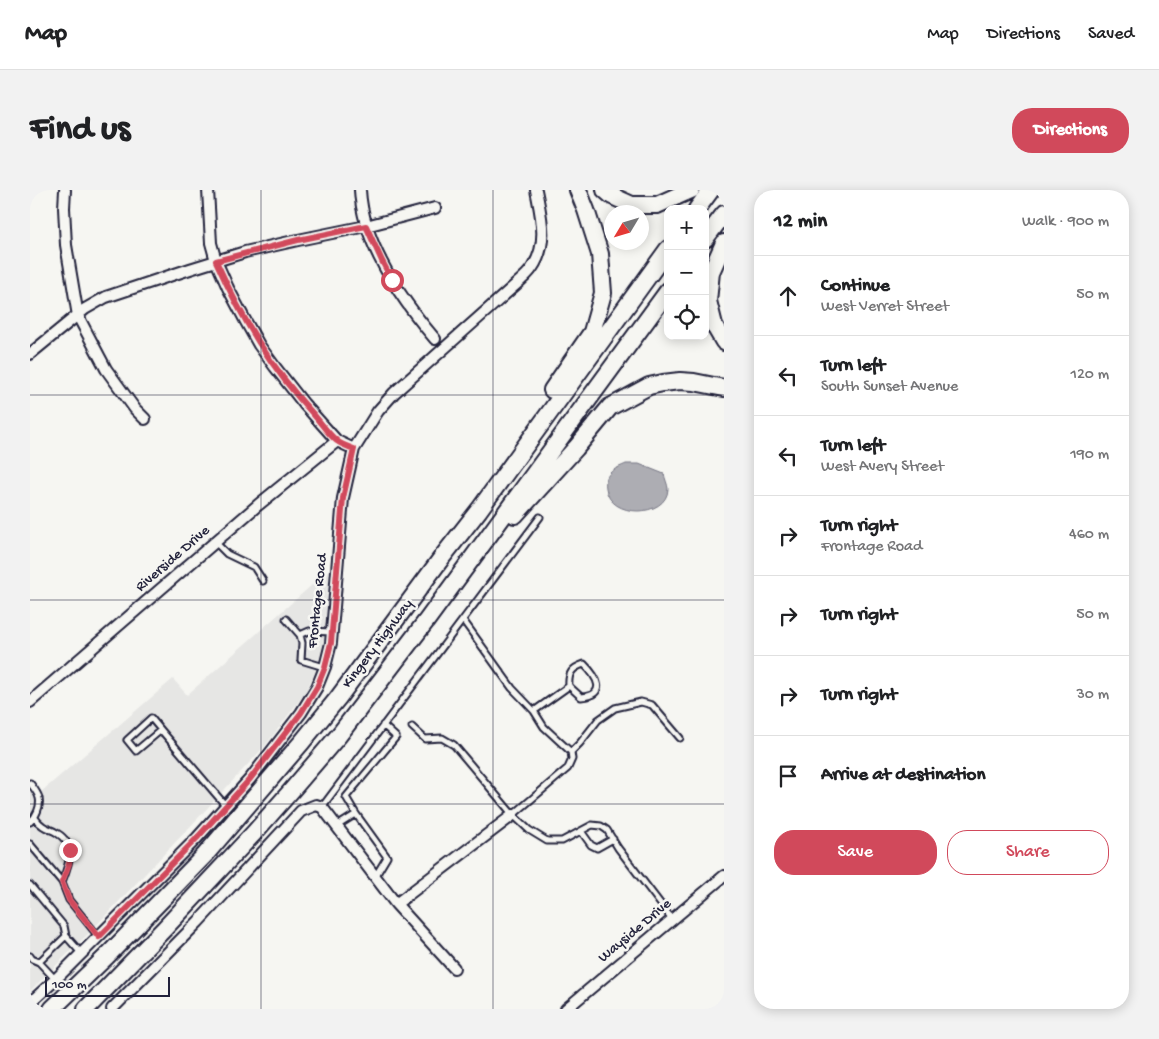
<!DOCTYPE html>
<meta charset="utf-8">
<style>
:root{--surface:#fff;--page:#f2f2f2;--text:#202124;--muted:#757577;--line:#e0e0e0;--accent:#d1495b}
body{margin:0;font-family:"Gochi Hand",sans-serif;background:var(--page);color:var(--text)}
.controls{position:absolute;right:15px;top:15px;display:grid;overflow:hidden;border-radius:10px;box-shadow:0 2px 12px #0003}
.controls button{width:45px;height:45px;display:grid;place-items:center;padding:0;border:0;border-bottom:1px solid var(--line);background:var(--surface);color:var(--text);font:25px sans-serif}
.compass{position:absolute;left:574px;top:15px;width:45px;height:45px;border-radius:50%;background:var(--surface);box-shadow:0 2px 12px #0003;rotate:232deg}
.scale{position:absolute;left:15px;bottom:12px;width:125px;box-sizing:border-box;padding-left:5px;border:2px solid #22223b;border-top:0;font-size:14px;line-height:18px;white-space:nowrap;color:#22223b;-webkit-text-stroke:4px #f6f6f2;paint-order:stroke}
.stop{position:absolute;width:15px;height:15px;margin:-11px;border:4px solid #d1495b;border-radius:50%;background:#fff}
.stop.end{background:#d1495b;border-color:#fff;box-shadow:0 1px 5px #0008}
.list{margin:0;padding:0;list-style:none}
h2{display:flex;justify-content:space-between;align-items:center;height:65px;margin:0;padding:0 20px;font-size:21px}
h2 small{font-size:16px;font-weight:400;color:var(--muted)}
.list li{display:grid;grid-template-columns:32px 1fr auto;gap:15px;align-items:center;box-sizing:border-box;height:80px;padding:0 20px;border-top:1px solid var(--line)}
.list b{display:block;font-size:19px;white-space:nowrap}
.list p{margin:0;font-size:16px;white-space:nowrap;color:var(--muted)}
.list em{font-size:16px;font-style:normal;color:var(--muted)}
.actions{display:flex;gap:10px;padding:15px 20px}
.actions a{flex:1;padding:11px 0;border:1px solid var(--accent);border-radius:20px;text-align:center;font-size:18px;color:var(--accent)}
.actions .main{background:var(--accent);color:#fff}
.icon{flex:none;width:28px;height:28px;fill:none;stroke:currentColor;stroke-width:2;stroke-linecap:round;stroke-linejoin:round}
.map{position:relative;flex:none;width:694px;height:819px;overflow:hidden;border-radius:20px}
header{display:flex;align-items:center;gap:30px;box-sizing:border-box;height:70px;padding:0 25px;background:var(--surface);border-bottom:1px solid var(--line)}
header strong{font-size:24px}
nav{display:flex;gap:28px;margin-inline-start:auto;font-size:18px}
.intro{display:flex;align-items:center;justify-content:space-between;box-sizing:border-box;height:120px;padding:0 30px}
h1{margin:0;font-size:35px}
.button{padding:12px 22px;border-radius:20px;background:var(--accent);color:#fff;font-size:18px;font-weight:700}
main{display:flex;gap:30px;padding:0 30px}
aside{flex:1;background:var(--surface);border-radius:20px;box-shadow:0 2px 12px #0003}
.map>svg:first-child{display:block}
.built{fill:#e6e6e4}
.water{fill:#adadb3;stroke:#757583}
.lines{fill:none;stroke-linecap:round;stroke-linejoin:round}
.service-casing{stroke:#22223b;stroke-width:9}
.minor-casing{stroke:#22223b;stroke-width:14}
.trunk-casing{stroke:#22223b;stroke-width:20}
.service{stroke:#f6f6f2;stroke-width:5}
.minor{stroke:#f6f6f2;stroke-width:10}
.trunk{stroke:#f6f6f2;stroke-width:16}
.route{stroke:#d1495b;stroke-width:6}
.grid{fill:none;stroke:#22223b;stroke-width:1;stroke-opacity:0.55}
.labels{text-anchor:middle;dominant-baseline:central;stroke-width:5;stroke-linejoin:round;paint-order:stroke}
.street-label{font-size:15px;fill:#22223b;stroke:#f6f6f2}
</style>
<header>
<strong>Map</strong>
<nav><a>Map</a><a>Directions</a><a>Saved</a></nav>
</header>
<div class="intro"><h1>Find us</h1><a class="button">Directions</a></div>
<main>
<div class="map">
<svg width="694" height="819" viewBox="0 0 694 819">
<rect width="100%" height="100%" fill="#f6f6f2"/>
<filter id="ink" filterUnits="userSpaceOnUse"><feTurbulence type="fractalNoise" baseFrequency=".02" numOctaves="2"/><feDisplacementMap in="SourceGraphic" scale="10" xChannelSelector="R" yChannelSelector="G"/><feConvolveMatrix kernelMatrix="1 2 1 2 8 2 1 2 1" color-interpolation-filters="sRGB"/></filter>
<g filter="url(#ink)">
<!-- built -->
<path class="built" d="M299 380 293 466 275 503 235 556 156 641 57 745 0 801V589L11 602 143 489 157 505Z"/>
<!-- water -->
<path class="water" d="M596 274H609L634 284C635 289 638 295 638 299 637 328 579 329 576 298 575 293 576 287 580 283 583 279 592 276 596 274Z"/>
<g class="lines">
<!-- service casing -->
<g class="service-casing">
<path id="service" d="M185 352 197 364 224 377 233 391
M256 429 270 445 272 453 271 470 294 477
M433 430 482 498 504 521 539 496C538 483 542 478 554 474 567 487 578 505 551 507L539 496
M270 445 279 441 302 442
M382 537 395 549 412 548 424 555 483 625 499 640 517 651H532L562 635 571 636 577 640 588 658 642 729
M131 540 121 528 97 550 106 561 131 540 196 616
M541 562 550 553 568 530 585 518 611 512 622 515 650 548
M0 593C3 597 8 603 9 608 11 616 6 627 0 632
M292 617 510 327
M483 625 538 578 542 569 541 562 514 537 504 521
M5 628C7 631 10 634 13 636 17 639 23 640 27 643 47 655 39 674 32 692
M307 636 326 624
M551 641 561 655 567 658 583 649
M0 654 32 692 39 710 68 746
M345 687 357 667 326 624 316 607 366 547 353 535
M0 695 34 736 36 746 51 763
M0 766 2 769 9 772 25 789
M9 772 36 746"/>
</g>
<!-- minor casing -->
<g class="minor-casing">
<path id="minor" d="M35 0 34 18 36 55 48 126 76 179 105 219 115 229
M178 0 181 53 186 71 198 98 215 130 229 155 245 177 274 214 307 251 324 259
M330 0C333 54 371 109 405 149
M0 164 55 119 76 107 160 79 215 62 268 50 336 36 405 18
M0 512 228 315 307 251
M366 714 483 625
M0 813 25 790 167 648 220 589 271 523 287 497 295 477 301 453 313 308 324 259 348 221 364 203 491 90C495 86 499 83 502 78 519 54 511 26 506 0
M82 819 168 732 271 621 286 615 292 617 366 714 424 778
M536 819 694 686"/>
</g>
<!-- trunk casing -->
<g class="trunk-casing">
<path id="trunk" d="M575 0 582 6 602 15H627L661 0
M667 19 681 0
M675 49 694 24
M694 53 681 82 678 111 684 135 694 152
M522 200 562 142 573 103 570 64 556 20 548 0
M485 325 546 258 580 217 619 196 633 193 650 191 664 192 694 198
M22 819 77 766 175 665 272 552 308 508 413 366 449 320 638 59
M56 819 134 739 224 643 261 601 309 545 397 430 638 101"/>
</g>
<!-- service -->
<use href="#service" class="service"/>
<!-- minor -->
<use href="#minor" class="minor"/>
<!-- trunk -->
<use href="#trunk" class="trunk"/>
</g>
</g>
<g class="lines" filter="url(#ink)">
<!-- route -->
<path class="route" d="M40 660 39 674 32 692 39 710 69 747 167 648 220 589 271 523 287 497 295 477 301 453 313 308 324 259C319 257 312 255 307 251 299 245 291 233 284 225 241 178 212 129 186 71L268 50 336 36 352 71 362 90"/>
</g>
<!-- grid -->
<path class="grid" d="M231 0V819M463 0V819M0 205H694M0 410H694M0 614H694"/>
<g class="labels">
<!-- street labels -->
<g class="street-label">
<text transform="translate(143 369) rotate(-41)">Riverside Drive</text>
<text transform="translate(288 411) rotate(-84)">Frontage Road</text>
<text transform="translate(348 454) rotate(-53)">Kingery Highway</text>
<text transform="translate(605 741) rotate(-40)">Wayside Drive</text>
</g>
</g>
</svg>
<div class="controls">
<button>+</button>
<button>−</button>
<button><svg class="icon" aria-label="locate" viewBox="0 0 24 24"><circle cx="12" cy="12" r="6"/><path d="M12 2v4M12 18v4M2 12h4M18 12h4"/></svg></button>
</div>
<svg class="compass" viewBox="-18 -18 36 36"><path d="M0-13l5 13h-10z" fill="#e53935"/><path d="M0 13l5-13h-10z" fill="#757577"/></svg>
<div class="scale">100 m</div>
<div class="stop" style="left:362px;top:90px"></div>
<div class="stop end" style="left:40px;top:660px"></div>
</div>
<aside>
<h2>12 min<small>Walk · 900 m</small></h2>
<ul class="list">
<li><svg class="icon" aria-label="ahead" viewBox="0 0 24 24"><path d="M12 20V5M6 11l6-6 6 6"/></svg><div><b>Continue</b><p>West Verret Street</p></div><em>50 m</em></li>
<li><svg class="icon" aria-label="left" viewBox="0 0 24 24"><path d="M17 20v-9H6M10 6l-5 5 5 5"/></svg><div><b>Turn left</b><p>South Sunset Avenue</p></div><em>120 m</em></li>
<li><svg class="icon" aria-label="left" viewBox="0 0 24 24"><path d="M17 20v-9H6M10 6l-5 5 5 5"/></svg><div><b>Turn left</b><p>West Avery Street</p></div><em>190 m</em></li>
<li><svg class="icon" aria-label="right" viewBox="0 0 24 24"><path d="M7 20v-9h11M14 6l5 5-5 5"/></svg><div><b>Turn right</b><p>Frontage Road</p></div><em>460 m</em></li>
<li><svg class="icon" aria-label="right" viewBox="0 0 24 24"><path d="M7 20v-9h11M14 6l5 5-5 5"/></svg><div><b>Turn right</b></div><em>50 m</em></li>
<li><svg class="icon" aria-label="right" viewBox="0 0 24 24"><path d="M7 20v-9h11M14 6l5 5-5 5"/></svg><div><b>Turn right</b></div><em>30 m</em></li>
<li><svg class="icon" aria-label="arrive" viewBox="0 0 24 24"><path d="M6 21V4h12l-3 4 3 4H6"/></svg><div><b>Arrive at destination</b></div></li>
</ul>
<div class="actions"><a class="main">Save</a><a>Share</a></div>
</aside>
</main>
